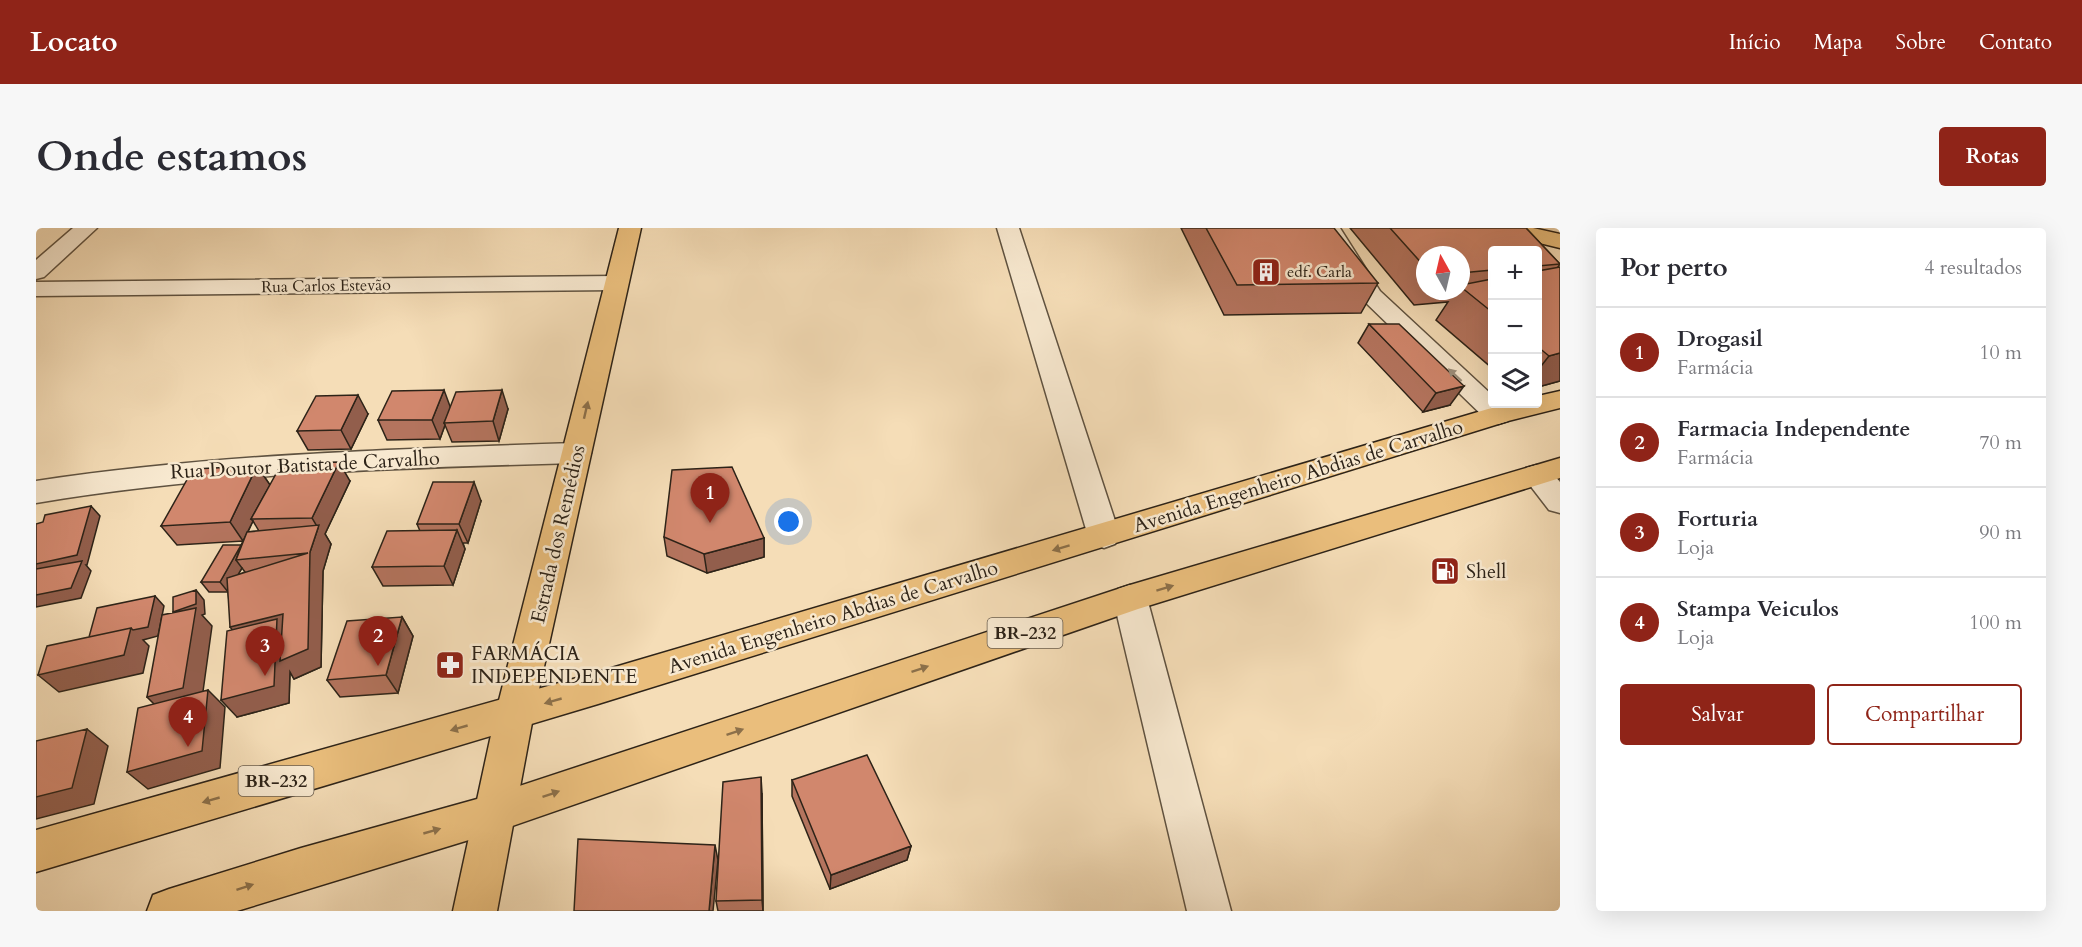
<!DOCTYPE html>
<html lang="pt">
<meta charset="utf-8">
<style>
:root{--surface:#fff;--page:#f7f7f7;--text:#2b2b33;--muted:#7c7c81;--line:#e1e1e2;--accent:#8f2418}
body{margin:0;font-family:Cardo,serif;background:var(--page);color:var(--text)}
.controls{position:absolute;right:18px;top:18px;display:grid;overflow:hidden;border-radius:6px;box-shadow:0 6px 24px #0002}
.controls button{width:54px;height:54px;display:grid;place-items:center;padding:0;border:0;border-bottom:2px solid var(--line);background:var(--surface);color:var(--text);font:30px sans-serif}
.compass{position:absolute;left:1380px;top:18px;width:54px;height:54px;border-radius:50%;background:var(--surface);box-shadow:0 6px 24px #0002;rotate:352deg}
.you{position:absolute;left:753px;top:294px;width:21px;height:21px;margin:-15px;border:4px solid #fff;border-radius:50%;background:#1a73e8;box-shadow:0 0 0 9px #1a73e833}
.badge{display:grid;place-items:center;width:39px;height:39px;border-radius:50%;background:var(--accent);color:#fff;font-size:20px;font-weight:700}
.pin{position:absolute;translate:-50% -50px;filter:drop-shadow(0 2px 3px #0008)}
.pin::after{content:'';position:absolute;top:32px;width:21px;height:18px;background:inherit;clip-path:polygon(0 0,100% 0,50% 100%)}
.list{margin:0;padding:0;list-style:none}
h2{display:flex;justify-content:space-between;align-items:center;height:78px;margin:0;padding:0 24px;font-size:26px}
h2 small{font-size:20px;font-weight:400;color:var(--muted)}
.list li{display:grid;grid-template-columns:39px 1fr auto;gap:18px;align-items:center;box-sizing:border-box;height:90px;padding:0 24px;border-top:2px solid var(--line)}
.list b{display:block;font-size:22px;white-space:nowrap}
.list p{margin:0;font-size:20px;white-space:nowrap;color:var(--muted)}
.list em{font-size:20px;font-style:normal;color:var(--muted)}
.actions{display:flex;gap:12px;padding:18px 24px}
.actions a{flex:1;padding:14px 0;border:2px solid var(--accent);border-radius:6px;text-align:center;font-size:21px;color:var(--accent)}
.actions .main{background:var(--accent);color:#fff}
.icon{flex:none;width:33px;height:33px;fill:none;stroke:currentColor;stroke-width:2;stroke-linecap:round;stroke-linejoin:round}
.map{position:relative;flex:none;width:1524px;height:683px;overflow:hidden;border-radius:6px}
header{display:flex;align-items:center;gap:36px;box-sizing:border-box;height:84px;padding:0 30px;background:var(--accent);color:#fff}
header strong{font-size:28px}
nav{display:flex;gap:33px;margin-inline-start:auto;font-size:21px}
.intro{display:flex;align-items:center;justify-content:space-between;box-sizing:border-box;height:144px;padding:0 36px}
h1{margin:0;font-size:42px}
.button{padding:15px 27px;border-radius:6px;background:var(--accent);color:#fff;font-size:21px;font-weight:700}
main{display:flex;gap:36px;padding:0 36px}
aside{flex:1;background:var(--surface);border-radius:6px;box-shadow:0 6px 24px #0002}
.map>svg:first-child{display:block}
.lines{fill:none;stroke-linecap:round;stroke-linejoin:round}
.minor-casing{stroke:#5f5240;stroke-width:3}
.major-casing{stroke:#2d2318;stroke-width:3}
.highway-casing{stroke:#2d2318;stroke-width:3}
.minor{fill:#f8e9d0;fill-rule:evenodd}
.major{fill:#eabe7c;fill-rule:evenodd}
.highway{fill:#eabe7c;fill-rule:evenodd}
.wall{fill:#b4745e;stroke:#2d2318;stroke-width:1.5;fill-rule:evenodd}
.shaded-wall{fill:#925e4c;stroke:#2d2318;stroke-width:1.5}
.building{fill:#d1876d;stroke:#2d2318;stroke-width:1.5}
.oneway{fill:#9d907d}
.oneway2{fill:#8c704a}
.labels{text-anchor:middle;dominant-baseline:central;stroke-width:5;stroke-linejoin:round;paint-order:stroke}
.far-poi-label{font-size:16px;fill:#2d2318;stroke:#f8e9d0;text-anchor:start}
.far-street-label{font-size:16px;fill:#2d2318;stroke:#f8e9d0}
.shield{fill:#f8e9d0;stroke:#6a5e4f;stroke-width:1.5}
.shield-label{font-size:18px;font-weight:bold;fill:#2d2318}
.street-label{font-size:20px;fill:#2d2318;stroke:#f8e9d0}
.poi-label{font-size:20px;fill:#2d2318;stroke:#f8e9d0;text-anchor:start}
</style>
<header>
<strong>Locato</strong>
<nav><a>Início</a><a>Mapa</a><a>Sobre</a><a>Contato</a></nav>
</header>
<div class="intro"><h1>Onde estamos</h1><a class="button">Rotas</a></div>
<main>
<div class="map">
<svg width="1524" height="683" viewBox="0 0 1524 683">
<rect width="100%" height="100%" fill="#f5ddb7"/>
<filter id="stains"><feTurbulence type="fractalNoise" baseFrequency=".00333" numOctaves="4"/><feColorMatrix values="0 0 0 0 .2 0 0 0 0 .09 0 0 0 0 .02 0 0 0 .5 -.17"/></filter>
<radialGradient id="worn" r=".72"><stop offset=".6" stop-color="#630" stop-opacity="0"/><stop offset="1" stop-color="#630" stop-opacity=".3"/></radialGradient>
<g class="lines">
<!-- minor casing -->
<g class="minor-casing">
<path id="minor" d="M37 0H61L8 49 0 51V32Z
M961 0H983L1084 308 1079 316 1068 320 1057 316 1052 308Z
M1282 0H1304L1344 63 1456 167V176H1466L1476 187 1472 193 1462 196 1452 193 1327 72Z
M580 48 588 50 592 55 588 60 580 62 0 68V54Z
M540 215 550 218 555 225 550 232 540 235C359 240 179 245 0 275V253C179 226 359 221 540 215Z
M1501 237 1512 240 1524 254V285L1513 282 1486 247 1490 240Z
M1094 357 1106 361 1111 370 1195 683H1151L1077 370 1082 361Z"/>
</g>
<!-- major casing -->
<g class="major-casing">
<path id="major" d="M583 0H605L498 484 461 683H417L460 484Z
M1459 0H1497L1524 6V20L1462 5Z"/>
</g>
<!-- highway casing -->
<g class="highway-casing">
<path id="highway" d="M1524 163V180L1472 193 562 476 0 644V602L562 444 1452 181 1473 176H1502V168Z
M1524 230V250L1102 381 459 604 201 683H111L117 667 133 661 265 620 459 566 1094 357Z"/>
</g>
<!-- minor -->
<use href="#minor" class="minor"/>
<!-- major -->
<use href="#major" class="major"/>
<!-- highway -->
<use href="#highway" class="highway"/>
</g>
<!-- wall -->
<path class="wall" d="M1145 0H1170L1342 55 1325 85 1188 87Z
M1314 0H1490L1524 36 1522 39 1524 153 1502 159V22H1456V140L1400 92 1412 74 1378 77ZM1389 27H1425V63H1389Z
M1333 96 1414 177 1387 184 1322 115Z
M414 179 472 181 463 213 416 214 409 197 404 211 351 212 342 192Z
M332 186 315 221 272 222 261 203Z
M221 238 234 257 314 253 289 306 295 316 287 343 285 439 258 451 254 444 253 475 201 489 196 402 192 364H173L165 354 205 317 207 313 141 317 125 298ZM217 293 223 303 212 304ZM206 340 209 344 202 347Z
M445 273 432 315H427L429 321 417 357 347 358 336 339 384 303 381 296Z
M628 309 728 310V329L671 345 631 328Z
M366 389 377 408 362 465 304 469 291 452Z
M756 552 875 618 871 632 794 661 756 568Z
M726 565 727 683H682L680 673Z"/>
<!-- shaded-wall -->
<path class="shaded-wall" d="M1524 125V153L1502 159V142L1513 128Z
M1428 158 1414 177 1387 184 1400 165Z
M408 162 415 181 408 195 409 197 404 211 396 192Z
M466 162 472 181 463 213 457 193Z
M322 167 332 186 315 221 305 202Z
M303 234 314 253 289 306 295 316 287 343 285 439 258 451 254 444 253 475 201 489 185 472 209 417 194 399 274 324 282 300 276 290Z
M221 238 234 257 215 291 217 293 207 313 194 294Z
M438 254 445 273 432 315 423 296Z
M55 278 64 288 51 337H50L55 343 45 370 0 379V336Z
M421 302 429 321 417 357 408 338Z
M728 310V329L671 345 668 326Z
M205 317 200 332 206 340 192 364 184 354Z
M160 362 168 372 169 386 166 387 176 398 165 478 129 487 111 469 146 393 137 384Z
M119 368 128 378 122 408 107 412 113 418 107 445 23 464 2 447 95 400Z
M366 389 377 408 362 465 350 447Z
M172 462 189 479 184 540 112 561 91 544Z
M51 501 72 518 58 576 0 591V569Z
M725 549 726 565 727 683 726 672Z
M679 617 682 632 677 683H673Z
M875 618 871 632 794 661 795 647Z"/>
<!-- building -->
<path class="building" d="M1170 0H1298L1342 55 1201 57Z
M1354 0H1490L1524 36 1502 38V22H1456V42L1425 45V27H1389V39Z
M1524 39V125L1513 128 1502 119V43Z
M1456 51V84L1425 59V57Z
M1333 96H1363L1428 158 1400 165Z
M408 162 396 192H342L356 163Z
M466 162 457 193 408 195 420 164Z
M322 167 305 202 261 203 280 168Z
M303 234 276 290 215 291 246 235Z
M221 238 194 294 125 298 157 241Z
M696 239 728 310 668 326 628 309 636 242Z
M397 254H438L423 296H381Z
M55 278 41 327 0 336V296L7 294 9 287Z
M283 297 274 324 272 421 244 433 247 386 194 399 191 350 272 325 200 332 211 304Z
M421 302 408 338 336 339 351 303Z
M187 317H205L184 354H165Z
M46 333 35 360 0 367V341Z
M160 362V376L137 384V369Z
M119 368 112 399 97 402 95 400 53 409 61 380Z
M160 380 147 460 111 469 126 387Z
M366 389 350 447 291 452 311 393Z
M241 391 238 458 185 472 191 403Z
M95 400 88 427 2 447 11 418Z
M172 462 166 523 91 544 102 480Z
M51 501 36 560 0 569V513Z
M831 527 875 618 795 647 756 552Z
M725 549 726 672 680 673 687 554Z
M542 611 679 617 673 683H538Z"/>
<!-- one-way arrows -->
<defs><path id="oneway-solid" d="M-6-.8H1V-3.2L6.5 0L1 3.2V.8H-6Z" transform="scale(1.5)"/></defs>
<use class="oneway" href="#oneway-solid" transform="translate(1419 147) rotate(-137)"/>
<g class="oneway2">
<use href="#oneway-solid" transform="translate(550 182) rotate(-77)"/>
<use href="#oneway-solid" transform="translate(1025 320) rotate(163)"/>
<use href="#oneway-solid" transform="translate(1129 360) rotate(-17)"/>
<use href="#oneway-solid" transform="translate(884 441) rotate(-19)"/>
<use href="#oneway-solid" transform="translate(517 473) rotate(164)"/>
<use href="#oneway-solid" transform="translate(423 500) rotate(164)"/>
<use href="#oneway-solid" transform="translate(699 504) rotate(-19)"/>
<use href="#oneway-solid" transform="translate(515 566) rotate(-19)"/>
<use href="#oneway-solid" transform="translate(175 572) rotate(164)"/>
<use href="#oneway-solid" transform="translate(396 603) rotate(-16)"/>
<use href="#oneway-solid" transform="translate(209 659) rotate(-18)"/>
</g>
<!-- icons -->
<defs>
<g id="building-square" transform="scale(1.5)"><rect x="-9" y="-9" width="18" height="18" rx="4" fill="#8f2418" stroke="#f8e9d0"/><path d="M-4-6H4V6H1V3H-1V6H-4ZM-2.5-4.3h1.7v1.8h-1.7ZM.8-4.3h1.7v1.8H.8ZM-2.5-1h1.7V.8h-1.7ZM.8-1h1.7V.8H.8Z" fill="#fff"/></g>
<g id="fuel-square" transform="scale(1.5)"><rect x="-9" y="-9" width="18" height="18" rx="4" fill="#8f2418" stroke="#f8e9d0"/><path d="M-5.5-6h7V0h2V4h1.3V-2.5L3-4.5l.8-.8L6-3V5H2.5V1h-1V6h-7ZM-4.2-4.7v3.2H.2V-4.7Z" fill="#fff"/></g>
<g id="pharmacy-square" transform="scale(1.5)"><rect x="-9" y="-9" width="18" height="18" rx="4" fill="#8f2418" stroke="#f8e9d0"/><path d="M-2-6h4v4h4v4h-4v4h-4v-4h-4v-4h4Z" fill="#fff"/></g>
</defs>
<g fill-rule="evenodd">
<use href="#building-square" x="1230" y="44"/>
<use href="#fuel-square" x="1409" y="343"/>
<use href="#pharmacy-square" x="414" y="437"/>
</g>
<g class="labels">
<!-- far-poi labels -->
<g class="far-poi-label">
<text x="1251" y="44">edf. Carla</text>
</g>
<!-- far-street labels -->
<g class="far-street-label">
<text transform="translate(290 58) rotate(-1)">Rua Carlos Estevão</text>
</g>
<!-- shield labels -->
<g class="shield">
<rect x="951.5" y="390" width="75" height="30" rx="4.5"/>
<rect x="202.5" y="538" width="75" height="30" rx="4.5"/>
</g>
<g class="shield-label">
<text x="989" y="405">BR-232</text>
<text x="240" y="553">BR-232</text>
</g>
<!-- street labels -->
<g class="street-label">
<text transform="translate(269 237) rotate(-3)">Rua Doutor Batista de Carvalho</text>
<text transform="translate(1262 248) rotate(-17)">Avenida Engenheiro Abdias de Carvalho</text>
<text transform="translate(522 306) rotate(-77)">Estrada dos Remédios</text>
<text transform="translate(797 389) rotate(-17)">Avenida Engenheiro Abdias de Carvalho</text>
</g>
<!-- poi labels -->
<g class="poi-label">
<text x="1430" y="343">Shell</text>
<text x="435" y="425">FARMÁCIA<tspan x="435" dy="23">INDEPENDENTE</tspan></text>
</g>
</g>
<rect width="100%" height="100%" filter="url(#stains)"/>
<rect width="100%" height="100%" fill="url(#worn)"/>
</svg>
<div class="controls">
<button>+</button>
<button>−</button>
<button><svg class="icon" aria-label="layers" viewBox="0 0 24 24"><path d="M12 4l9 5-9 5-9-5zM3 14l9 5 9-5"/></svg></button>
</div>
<svg class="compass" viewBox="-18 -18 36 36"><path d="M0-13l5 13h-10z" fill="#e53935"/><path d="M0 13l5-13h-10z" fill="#7c7c81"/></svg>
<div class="you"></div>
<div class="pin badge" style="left:674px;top:295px">1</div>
<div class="pin badge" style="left:342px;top:438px">2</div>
<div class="pin badge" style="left:229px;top:448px">3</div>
<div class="pin badge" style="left:152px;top:519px">4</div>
</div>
<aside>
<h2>Por perto<small>4 resultados</small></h2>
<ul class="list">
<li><span class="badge">1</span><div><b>Drogasil</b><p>Farmácia</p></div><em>10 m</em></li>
<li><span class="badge">2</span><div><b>Farmacia Independente</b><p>Farmácia</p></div><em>70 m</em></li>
<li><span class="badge">3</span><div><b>Forturia</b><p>Loja</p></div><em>90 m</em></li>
<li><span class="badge">4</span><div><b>Stampa Veiculos</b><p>Loja</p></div><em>100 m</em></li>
</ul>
<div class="actions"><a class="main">Salvar</a><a>Compartilhar</a></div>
</aside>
</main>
